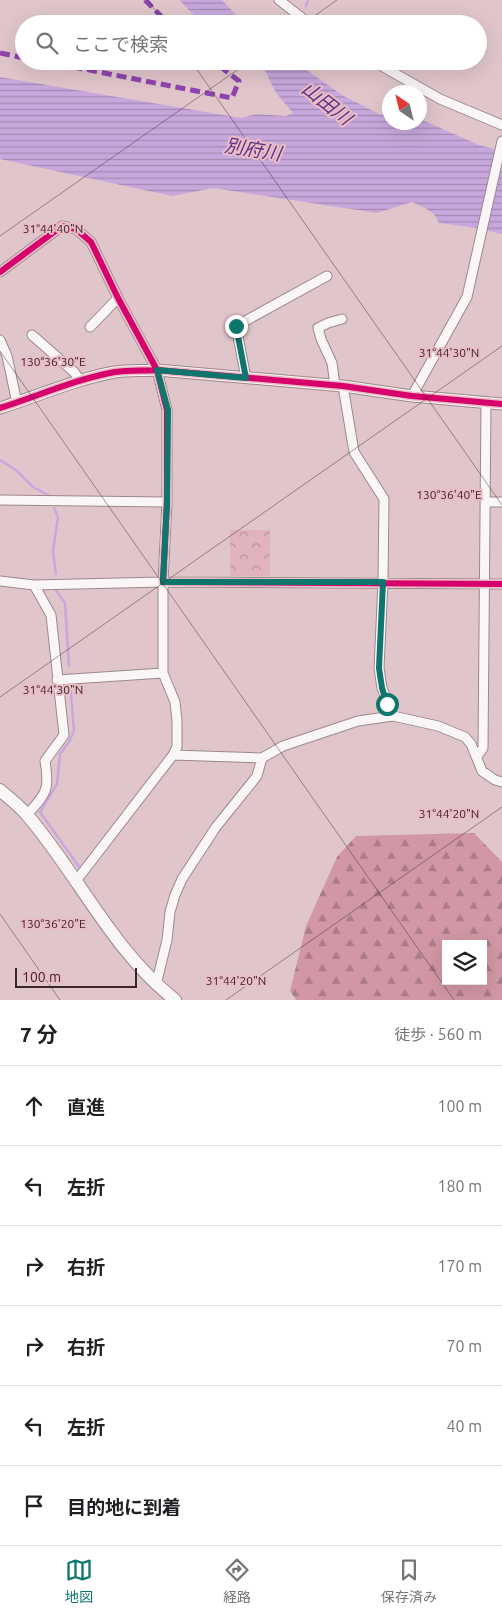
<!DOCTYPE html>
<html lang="ja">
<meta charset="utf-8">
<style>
:root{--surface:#fff;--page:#f2f2f2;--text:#202124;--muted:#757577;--line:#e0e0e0;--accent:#0f766e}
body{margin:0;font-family:Ubuntu,"Noto Sans JP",sans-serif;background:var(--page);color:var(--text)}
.controls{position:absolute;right:15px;bottom:15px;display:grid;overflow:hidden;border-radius:0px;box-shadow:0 5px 20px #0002}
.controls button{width:45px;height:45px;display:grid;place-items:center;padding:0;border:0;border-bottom:1px solid var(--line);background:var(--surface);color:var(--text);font:25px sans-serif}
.compass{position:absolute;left:382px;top:85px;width:45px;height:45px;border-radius:50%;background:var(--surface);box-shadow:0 5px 20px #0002;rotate:325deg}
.scale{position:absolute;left:15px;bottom:12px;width:122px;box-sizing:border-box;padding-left:5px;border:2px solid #38272b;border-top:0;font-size:14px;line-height:18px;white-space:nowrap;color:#38272b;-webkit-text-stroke:4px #eabcc5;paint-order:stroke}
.stop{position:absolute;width:15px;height:15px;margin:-11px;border:4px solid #0f766e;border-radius:50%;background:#fff}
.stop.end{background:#0f766e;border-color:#fff;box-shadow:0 1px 5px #0008}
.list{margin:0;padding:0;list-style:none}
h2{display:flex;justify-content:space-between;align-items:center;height:65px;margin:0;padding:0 20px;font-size:21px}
h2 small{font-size:16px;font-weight:400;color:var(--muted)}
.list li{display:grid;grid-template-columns:32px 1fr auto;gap:15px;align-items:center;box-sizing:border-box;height:80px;padding:0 20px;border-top:1px solid var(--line)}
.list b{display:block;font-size:19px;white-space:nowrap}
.list em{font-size:16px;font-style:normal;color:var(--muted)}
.icon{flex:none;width:28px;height:28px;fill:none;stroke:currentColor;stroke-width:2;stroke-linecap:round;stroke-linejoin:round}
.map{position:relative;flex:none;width:502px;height:1000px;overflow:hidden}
.search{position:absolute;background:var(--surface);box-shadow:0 5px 20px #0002;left:15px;right:15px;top:15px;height:55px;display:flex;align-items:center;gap:12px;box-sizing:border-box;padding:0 18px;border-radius:28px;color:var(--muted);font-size:19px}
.sheet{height:545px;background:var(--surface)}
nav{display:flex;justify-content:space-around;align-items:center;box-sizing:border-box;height:70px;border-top:1px solid var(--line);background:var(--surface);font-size:14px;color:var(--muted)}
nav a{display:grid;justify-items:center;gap:2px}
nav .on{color:var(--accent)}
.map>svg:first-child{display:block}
.forest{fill:url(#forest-firs);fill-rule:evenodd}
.park{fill:url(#park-crowns)}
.water{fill:url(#water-rules)}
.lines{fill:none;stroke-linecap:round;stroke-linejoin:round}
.stream{stroke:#c7a8dd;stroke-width:2.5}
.minor-casing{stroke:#9b888c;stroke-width:11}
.tertiary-casing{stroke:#9b888c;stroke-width:13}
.secondary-casing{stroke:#9b888c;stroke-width:14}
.minor{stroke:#faf6f7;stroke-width:9}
.tertiary{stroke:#faf6f7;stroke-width:11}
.secondary{stroke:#faf6f7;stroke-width:12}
.quiet{stroke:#8e44ad;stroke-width:5;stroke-dasharray:10 5;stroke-linecap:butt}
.cycleway-casing{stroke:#eabcc5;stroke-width:9}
.cycleway{stroke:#d6006c;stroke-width:6}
.route{stroke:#0f766e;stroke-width:6}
.ticks{fill:none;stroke:#38272b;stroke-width:1;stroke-opacity:0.45}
.labels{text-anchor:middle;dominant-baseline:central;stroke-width:4;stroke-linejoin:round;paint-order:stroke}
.water-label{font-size:19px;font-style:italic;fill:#5e3389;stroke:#eabcc5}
.ticks-label{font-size:12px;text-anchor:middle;fill:#38272b;stroke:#eabcc5;stroke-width:4;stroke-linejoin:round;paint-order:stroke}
</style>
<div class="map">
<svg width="502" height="1000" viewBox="0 0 502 1000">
<defs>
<pattern id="forest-firs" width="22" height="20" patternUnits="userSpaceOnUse" patternTransform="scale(1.25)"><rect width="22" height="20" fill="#d197a5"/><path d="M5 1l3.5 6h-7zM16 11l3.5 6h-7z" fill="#ab7b87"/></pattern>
<pattern id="park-crowns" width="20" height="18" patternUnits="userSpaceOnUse" patternTransform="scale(1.25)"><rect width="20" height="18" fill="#e1b3bd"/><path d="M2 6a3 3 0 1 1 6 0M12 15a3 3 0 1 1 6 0" fill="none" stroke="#b7929a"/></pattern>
<pattern id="water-rules" width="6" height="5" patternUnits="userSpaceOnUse" patternTransform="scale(1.25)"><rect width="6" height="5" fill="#c7a8dd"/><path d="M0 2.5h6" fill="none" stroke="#a389b3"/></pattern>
</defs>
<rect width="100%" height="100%" fill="#e0c6cb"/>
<!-- forest -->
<path class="forest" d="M474 833 502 862V1000H296L290 991 306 926 337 857 356 836ZM446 944H483V981H446Z"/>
<!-- park -->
<path class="park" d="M230 530H270V576H230Z"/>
<!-- water -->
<path class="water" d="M179 0H222L245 24H203Z
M251 61H294L342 95 379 114 389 115 390 122H420V119L479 145 502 151V234L477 228 439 223 434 214 425 208 412 202 377 213 213 188 172 196 0 159V77L241 118 256 114 286 116 293 113C287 105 278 97 273 87 266 73 267 68 251 61Z"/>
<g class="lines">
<!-- stream -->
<path class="stream" d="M306 6 308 0
M0 460 16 470 33 487 50 496
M54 508 58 517 53 551 56 574
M56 590 65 603 69 666
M70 681 74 731 69 742 60 754 57 784 40 812 80 868"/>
<!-- minor casing -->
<g class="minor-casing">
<path id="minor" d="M279 0 310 24
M373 61 440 99 502 125
M0 272 62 226 76 229 91 242 118 298 157 370 167 410V502L163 582 502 584
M90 327 118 298
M32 335 74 372 81 381
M0 340 7 356 17 403
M246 378 236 326 327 276
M335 385 332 363 321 339 318 328 328 323 342 319
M343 386 354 452 384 499 383 582 379 668 382 688 393 716
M412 396 467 297 502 141
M0 500 167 502
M486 502H502
M0 581 34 585 163 582V673L175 702 177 721V747L173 755 76 881
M57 680 163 673
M173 755 262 758 283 746 358 721 393 716 438 726 465 737 471 744 482 771 495 780 502 782
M477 757 483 748 486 403
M27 815C46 793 50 791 45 761L64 735 51 615 34 585
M156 985 167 940 170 912 175 895 182 879 216 827 257 776 262 758"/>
</g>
<!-- tertiary casing -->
<g class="tertiary-casing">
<path id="tertiary" d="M0 408C38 396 76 379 115 372 129 370 143 371 157 370L343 386 412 396 502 404"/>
</g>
<!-- secondary casing -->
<g class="secondary-casing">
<path id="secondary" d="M0 790C9 798 20 806 28 816 79 876 112 950 175 1000"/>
</g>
<!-- minor -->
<use href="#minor" class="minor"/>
<!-- tertiary -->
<use href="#tertiary" class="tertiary"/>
<!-- secondary -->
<use href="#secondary" class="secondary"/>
<!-- quiet -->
<path class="quiet" d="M145 0 169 24
M0 53 24 58
M43 61 232 98 239 81 213 61"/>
<!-- cycleway casing -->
<g class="cycleway-casing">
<path id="cycleway" d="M0 272 62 226 76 229 91 242 118 298 157 370 167 410V502L163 582 502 584
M0 408C38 396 76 379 115 372 129 370 143 371 157 370L343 386 412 396 502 404"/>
</g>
<!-- cycleway -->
<use href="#cycleway" class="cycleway"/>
</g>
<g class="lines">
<!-- route -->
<path class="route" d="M236 326 246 378 157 370 168 410 167 502 163 582H383L379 668 382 688 387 704"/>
</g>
<!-- ticks -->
<path class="ticks" d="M148 0 165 24M303 24 337 0M191 61 502 505M0 236 250 61M0 351 454 1000M0 697 502 346M0 914 60 1000M226 1000 502 807"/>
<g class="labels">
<!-- water labels -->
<g class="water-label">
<text transform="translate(327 103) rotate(38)">山田川</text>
<text transform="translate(253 149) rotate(9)">別府川</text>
</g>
</g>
<g class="ticks-label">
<text x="53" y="233">31°44'40"N</text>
<text x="449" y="357">31°44'30"N</text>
<text x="53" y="366">130°36'30"E</text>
<text x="449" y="499">130°36'40"E</text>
<text x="53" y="694">31°44'30"N</text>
<text x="449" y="818">31°44'20"N</text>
<text x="53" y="928">130°36'20"E</text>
<text x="236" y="985">31°44'20"N</text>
</g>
</svg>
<div class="controls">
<button><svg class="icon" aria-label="layers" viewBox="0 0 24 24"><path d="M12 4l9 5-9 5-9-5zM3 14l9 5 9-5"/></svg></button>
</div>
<svg class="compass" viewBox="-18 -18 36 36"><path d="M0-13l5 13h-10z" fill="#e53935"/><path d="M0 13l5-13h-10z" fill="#757577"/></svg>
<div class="scale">100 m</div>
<div class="stop" style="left:387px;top:704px"></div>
<div class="stop end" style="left:236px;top:326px"></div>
<div class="search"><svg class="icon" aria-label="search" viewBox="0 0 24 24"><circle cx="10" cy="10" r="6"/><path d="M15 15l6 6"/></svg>ここで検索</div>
</div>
<section class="sheet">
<h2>7 分<small>徒歩 · 560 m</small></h2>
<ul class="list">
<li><svg class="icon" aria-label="ahead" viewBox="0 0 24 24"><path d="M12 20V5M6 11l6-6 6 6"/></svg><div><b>直進</b></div><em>100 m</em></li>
<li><svg class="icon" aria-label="left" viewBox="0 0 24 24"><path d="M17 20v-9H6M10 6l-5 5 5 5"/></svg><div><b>左折</b></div><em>180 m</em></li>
<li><svg class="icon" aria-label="right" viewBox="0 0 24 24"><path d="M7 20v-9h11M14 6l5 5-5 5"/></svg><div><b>右折</b></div><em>170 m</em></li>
<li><svg class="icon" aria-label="right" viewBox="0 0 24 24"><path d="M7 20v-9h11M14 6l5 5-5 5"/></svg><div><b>右折</b></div><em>70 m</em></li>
<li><svg class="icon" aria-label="left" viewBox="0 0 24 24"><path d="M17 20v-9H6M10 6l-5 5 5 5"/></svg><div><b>左折</b></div><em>40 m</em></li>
<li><svg class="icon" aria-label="arrive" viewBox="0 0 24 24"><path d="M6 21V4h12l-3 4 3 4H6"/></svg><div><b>目的地に到着</b></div></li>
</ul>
</section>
<nav>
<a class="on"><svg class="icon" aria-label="map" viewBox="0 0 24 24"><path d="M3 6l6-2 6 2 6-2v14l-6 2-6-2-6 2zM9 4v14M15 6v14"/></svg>地図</a>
<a><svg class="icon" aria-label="directions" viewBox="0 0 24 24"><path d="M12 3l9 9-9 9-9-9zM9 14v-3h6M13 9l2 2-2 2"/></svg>経路</a>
<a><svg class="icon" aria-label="saved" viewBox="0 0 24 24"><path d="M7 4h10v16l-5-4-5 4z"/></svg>保存済み</a>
</nav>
